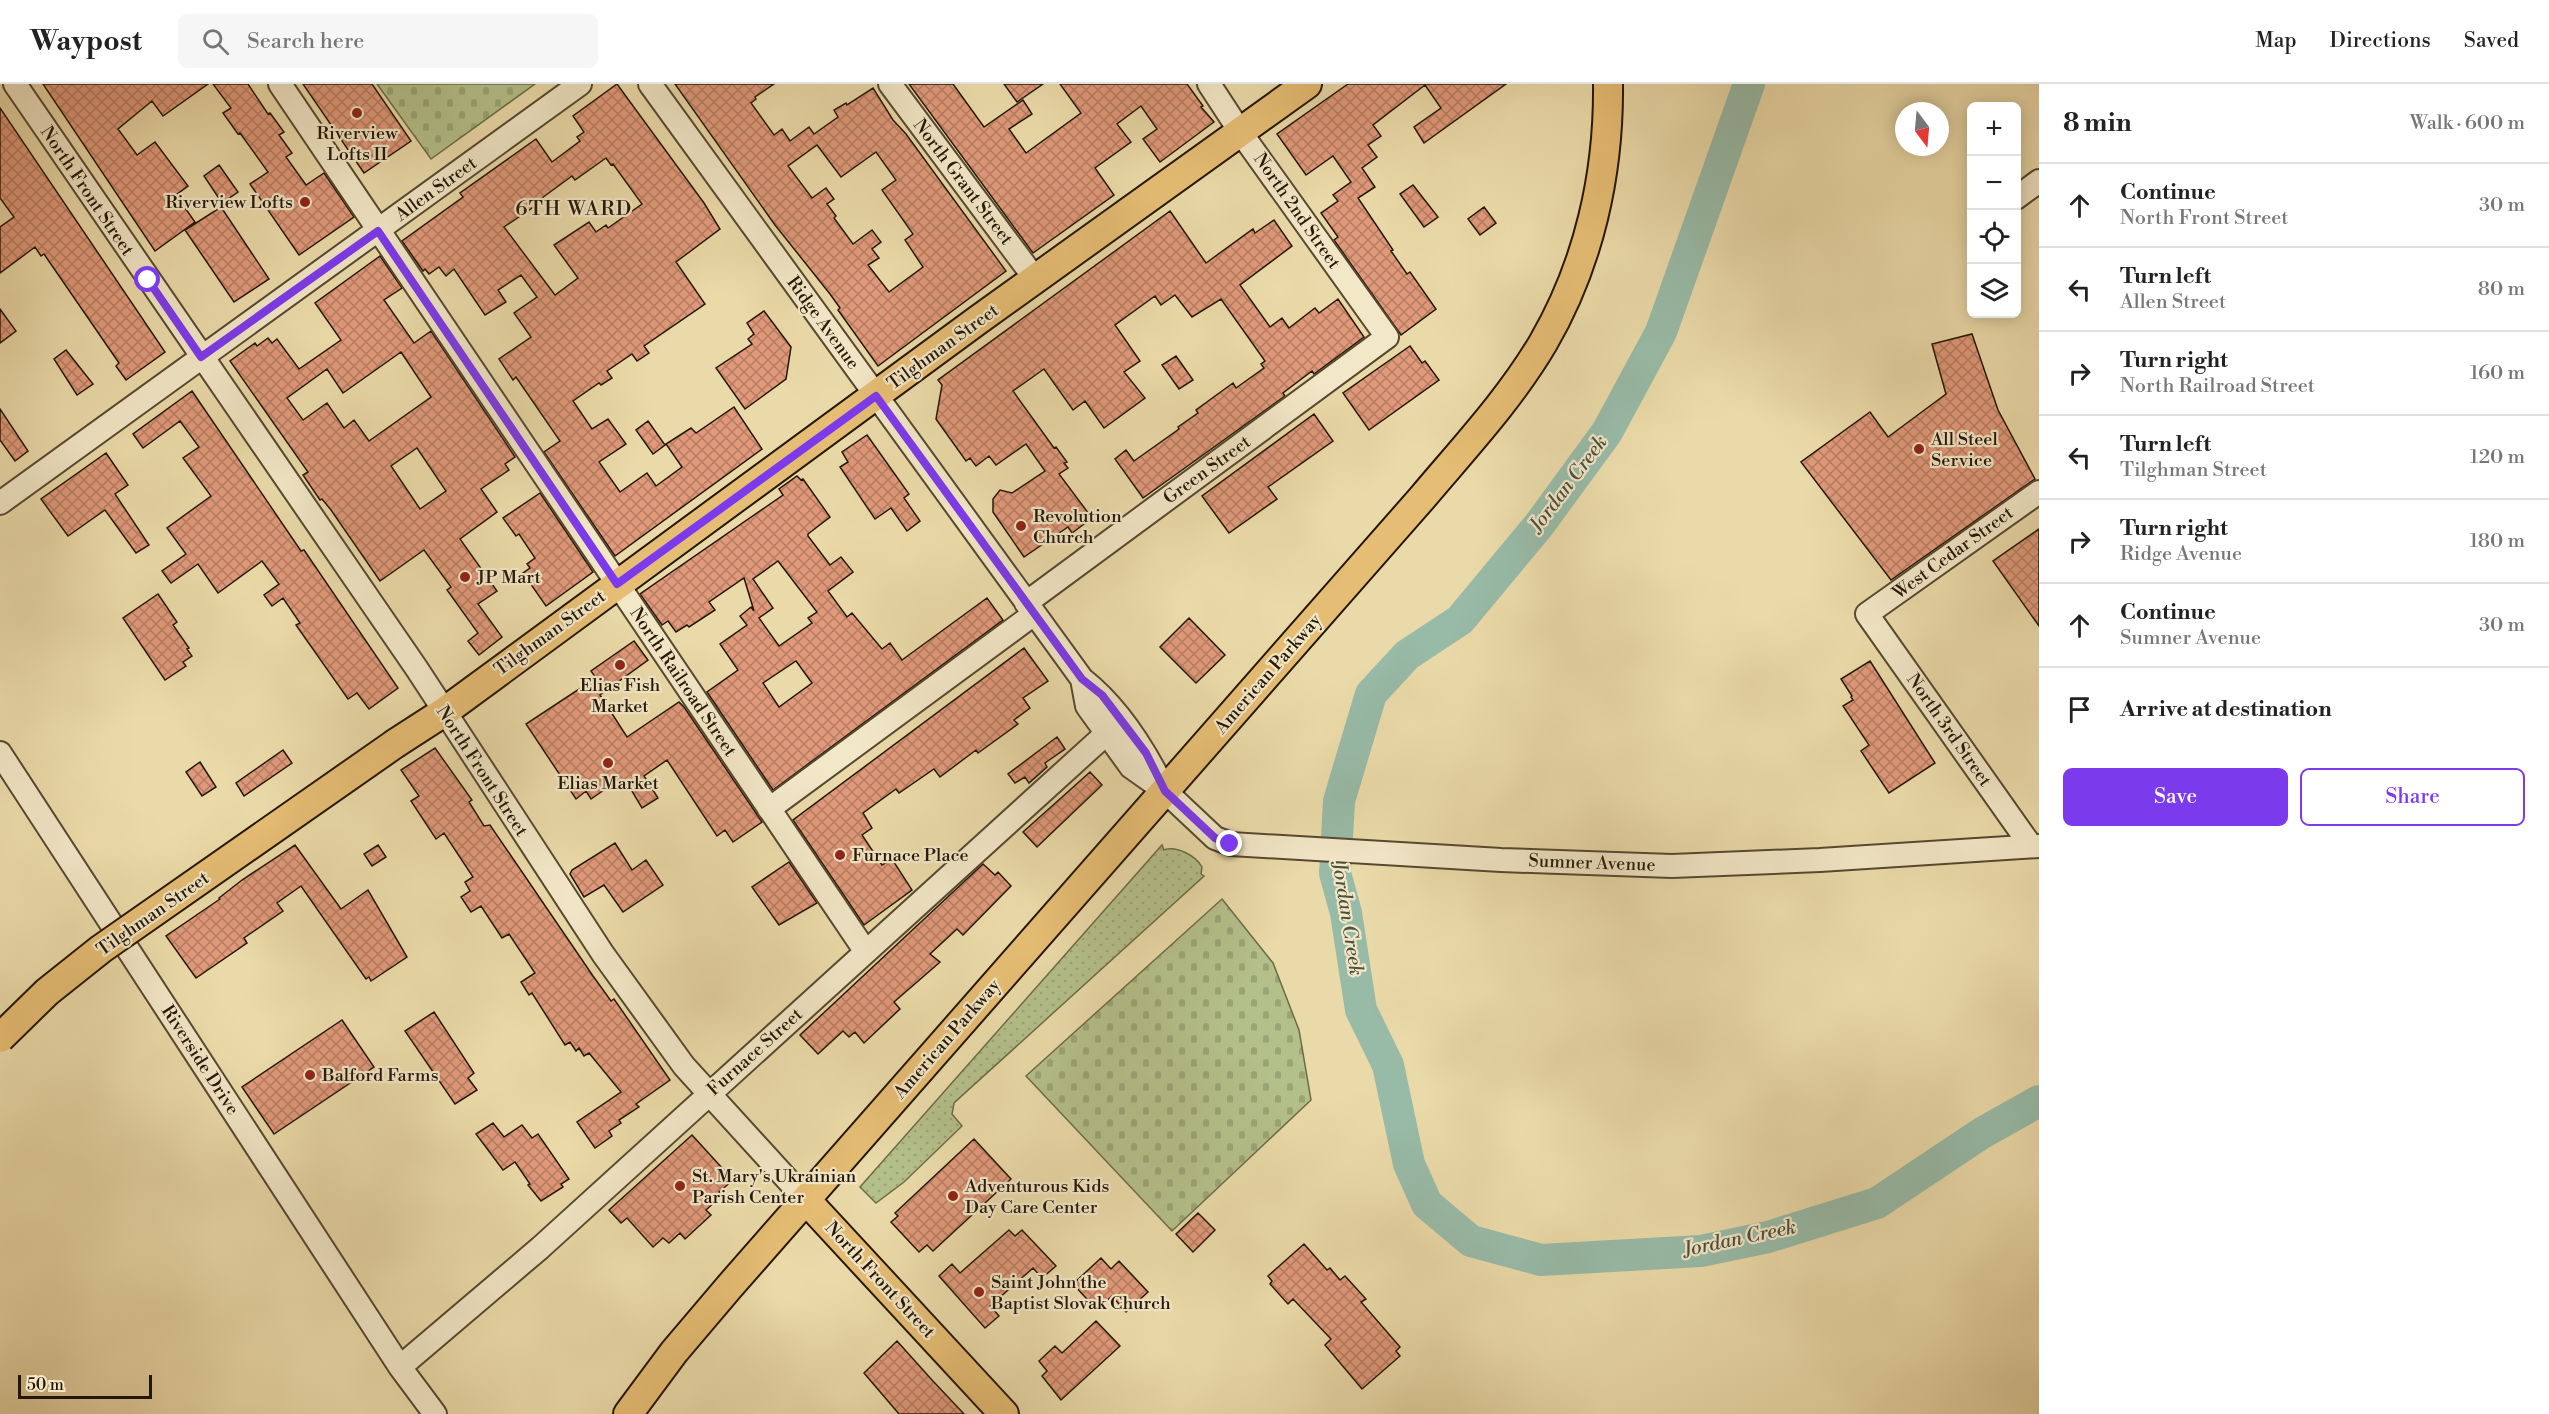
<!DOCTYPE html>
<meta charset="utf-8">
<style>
:root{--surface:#fff;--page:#f6f6f6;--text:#222;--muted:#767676;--line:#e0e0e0;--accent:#7c3aed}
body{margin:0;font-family:"Libre Bodoni",serif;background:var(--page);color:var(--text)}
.controls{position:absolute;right:18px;top:18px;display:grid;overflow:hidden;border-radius:9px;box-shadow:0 3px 15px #0003}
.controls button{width:54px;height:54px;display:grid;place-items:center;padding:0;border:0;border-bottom:2px solid var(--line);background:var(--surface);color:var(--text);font:30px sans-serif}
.compass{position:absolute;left:1895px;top:18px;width:54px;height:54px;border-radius:50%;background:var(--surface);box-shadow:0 3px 15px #0003;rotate:164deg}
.scale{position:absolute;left:18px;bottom:15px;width:134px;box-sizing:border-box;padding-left:6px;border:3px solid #241707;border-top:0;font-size:16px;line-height:21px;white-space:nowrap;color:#241707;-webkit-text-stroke:4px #f2e7c7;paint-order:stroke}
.stop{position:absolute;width:18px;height:18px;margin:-14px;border:4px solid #7c3aed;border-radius:50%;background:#fff}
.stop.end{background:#7c3aed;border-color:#fff;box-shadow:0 2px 6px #0008}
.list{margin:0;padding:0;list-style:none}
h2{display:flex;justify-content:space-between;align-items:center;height:78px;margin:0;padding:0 24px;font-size:26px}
h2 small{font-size:20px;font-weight:400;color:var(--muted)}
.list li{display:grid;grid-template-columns:39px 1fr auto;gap:18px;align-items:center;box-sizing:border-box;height:84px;padding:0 24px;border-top:2px solid var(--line)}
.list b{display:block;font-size:22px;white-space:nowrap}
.list p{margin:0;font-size:20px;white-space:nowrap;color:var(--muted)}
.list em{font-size:20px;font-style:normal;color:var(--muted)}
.actions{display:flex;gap:12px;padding:18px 24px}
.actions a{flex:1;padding:14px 0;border:2px solid var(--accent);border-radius:9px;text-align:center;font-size:21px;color:var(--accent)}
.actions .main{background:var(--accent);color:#fff}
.icon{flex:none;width:33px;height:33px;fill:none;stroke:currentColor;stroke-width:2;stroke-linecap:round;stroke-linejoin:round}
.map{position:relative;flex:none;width:2039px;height:1330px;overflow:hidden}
header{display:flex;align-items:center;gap:36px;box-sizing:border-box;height:84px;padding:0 30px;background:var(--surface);border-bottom:2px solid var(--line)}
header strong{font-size:28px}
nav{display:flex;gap:33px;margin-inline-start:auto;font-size:21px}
.search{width:420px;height:54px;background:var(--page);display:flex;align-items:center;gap:15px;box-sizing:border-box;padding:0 21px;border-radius:9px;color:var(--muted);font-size:22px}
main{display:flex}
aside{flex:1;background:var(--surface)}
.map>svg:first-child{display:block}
.grass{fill:url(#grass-dots);stroke:#6c6c48;stroke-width:1.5}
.cemetery{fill:url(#cemetery-stones);stroke:#6c6c48;stroke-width:1.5}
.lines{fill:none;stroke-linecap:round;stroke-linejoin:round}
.river{stroke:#98bba8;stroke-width:32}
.building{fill:url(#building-cross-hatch);stroke:#241707;stroke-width:1.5;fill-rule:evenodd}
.minor-casing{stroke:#564830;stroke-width:26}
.major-casing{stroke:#241707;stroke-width:32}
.minor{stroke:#f2e7c7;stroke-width:22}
.major{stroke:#e6bd74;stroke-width:28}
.major-bridge-casing{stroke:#241707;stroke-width:32;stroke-linecap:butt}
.major-bridge{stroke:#e6bd74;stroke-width:28}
.route{stroke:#7c3aed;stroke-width:8}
.poi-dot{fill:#8f2418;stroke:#f2e7c7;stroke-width:2}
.labels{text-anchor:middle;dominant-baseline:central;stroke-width:4.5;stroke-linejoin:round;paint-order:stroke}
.poi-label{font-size:18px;fill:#241707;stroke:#f2e7c7;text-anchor:start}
.street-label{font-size:18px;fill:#241707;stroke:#f2e7c7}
.neighbourhood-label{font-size:20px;letter-spacing:1.5px;fill:#241707;stroke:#f2e7c7}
.water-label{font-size:20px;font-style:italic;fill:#4d503f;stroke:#f2e7c7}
</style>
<header>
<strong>Waypost</strong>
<div class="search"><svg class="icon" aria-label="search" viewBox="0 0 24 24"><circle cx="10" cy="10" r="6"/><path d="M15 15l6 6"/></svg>Search here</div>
<nav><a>Map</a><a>Directions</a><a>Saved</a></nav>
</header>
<main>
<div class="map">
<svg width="2039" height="1330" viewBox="0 0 2039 1330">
<defs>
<pattern id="grass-dots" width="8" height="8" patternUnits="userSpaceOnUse" patternTransform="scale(1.5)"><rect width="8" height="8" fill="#b4c08a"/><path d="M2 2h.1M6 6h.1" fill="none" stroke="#9ba476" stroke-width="1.8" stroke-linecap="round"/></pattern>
<pattern id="cemetery-stones" width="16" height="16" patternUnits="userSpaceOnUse" patternTransform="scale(1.5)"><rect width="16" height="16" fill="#b4c08a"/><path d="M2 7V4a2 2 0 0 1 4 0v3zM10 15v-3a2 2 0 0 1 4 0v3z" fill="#9ba476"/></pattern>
<pattern id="building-cross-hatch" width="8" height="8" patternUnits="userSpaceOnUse" patternTransform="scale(1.5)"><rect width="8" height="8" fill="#e0997a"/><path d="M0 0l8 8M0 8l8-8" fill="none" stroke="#b57c62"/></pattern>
</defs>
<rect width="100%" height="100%" fill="#ebdaa9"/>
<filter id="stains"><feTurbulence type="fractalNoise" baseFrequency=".00333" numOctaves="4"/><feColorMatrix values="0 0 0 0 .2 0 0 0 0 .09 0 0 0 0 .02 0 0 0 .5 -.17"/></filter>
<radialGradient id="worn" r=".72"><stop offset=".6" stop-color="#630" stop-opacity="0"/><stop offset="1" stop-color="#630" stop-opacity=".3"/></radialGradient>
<!-- grass -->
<path class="grass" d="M1162 761 1164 766C1176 761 1196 772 1202 783L1201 790 1204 792 954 1019 952 1030 962 1042 904 1098 876 1119 860 1103Z"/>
<!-- cemetery -->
<path class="cemetery" d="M377 0H535L431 75Z
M1222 815 1273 879 1299 946 1311 1016 1172 1147 1026 992Z"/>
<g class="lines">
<!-- river -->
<path class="river" d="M1749 0 1661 248 1607 348 1539 441 1460 536 1407 571 1371 610 1339 717 1335 789 1346 829 1361 926 1388 981 1409 1080 1427 1120 1471 1157 1541 1176 1701 1167 1768 1153 1877 1119 1982 1049 2039 1017"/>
</g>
<!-- building -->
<path class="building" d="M43 0H208L163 32 152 17 118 45 137 71 155 58 188 102 176 111 195 138 155 167Z
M213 0H248L268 30 270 29 284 48 279 51 292 69 286 73 306 101 324 89 354 133 299 171 250 100 268 88 240 49 238 50 223 29 231 24Z
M303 0H372L411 57 364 89Z
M617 0 704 119 720 145 676 178 705 220 644 262 649 269 637 277 632 270 607 287 612 294 601 301 599 299 573 317 592 345 608 335 626 360 599 378 620 408 647 389 656 402 682 383 666 360 691 344 696 349 734 323 762 365 615 472 544 368 560 357 516 293 513 296 499 275 531 253 514 229 537 213 521 191 498 206 506 218 485 231 454 185 446 192 439 183 429 190 425 185 423 187 402 157 463 113 460 109 536 55 552 78 580 57 577 53 584 48 573 32ZM606 74 611 81 613 80 642 120 608 144 606 141 596 148 589 138 554 161 578 194 555 211 504 143 544 116 542 114 572 92 575 96Z
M675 0H774L755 13 756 15 751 19 774 51 782 45 790 57 809 43 814 50 838 33 834 26 846 19 847 21 873 4 893 36 906 50 1006 187 878 282 838 226 840 224 830 210 775 141ZM817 61 841 93 876 68 896 96 882 106 913 150 905 156 923 183 889 208 868 181 879 174 872 165 881 158 872 146 853 160 834 134 836 132 827 120 834 115 826 104 812 114 788 82Z
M909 0H953L984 43 1023 16 1032 30 1009 45 1026 69 1081 29 1060 0H1187L1203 22 1201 23 1214 38 1160 78 1143 55 1157 45 1141 22 1117 40 1131 58 1095 84 1114 111 1033 169Z
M1004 0H1043L1017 18Z
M1348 0H1506L1424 59 1414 43 1441 24 1425 1 1373 41 1381 52 1368 61 1377 73 1362 84 1375 103 1358 114 1393 166 1391 167 1407 190 1410 188 1436 225 1401 251 1334 156 1338 153 1321 129 1338 117 1333 111 1351 98 1333 72 1306 91 1277 50Z
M0 24 165 268 126 296 116 282 119 279 44 170 41 172 35 163 0 189V143L14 133 0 114Z
M219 81 238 108 222 119 204 92Z
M1413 101 1438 133 1424 143 1400 110Z
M221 123 269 195 234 218 185 146Z
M1484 123 1496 139 1480 151 1468 135Z
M1170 127 1206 179 1253 145 1255 149 1274 136 1292 162 1240 201 1270 243 1282 234 1289 244 1315 224 1319 229 1338 215 1364 253 1314 290 1312 287 1283 309 1285 312 1143 414 1115 375 1126 366 1134 377 1179 345 1178 343 1198 329 1196 326 1233 299 1236 304 1264 284 1261 280 1265 277 1221 215 1192 233 1175 211 1161 221 1155 212 1115 241 1140 277 1124 288 1145 314 1104 344 1085 317 1073 326 1044 285 1013 307 1054 364 1056 363 1067 378 1064 379 1068 384 1059 390 1092 434 1072 449 1068 443 1024 473 993 428V415L1000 406 1012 409 1045 387 1026 360 996 381 989 372 976 382 970 374 966 377 936 335 942 301 938 296Z
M380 172 402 204 384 216 414 259 431 247 515 373 505 380 509 386 481 405 497 428 460 455 497 507 478 520 502 553 479 571 468 557 478 549 447 506 451 503 424 466 380 497 331 426 322 415 320 416 303 391 308 388 230 277 255 259 257 262 268 254 272 259 277 255 299 285 341 256 315 219ZM401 268 431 313 369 357 354 336 344 344 327 319 303 336 287 314 327 285 343 309ZM417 364 446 407 420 425 391 382Z
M0 225 16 247 0 259Z
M764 227 791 263 786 295 745 325 716 284 752 260 748 255 754 250 747 239Z
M1972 250 1998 326 2035 395 1891 496 1801 378 1870 328 1888 353 1946 310 1932 260Z
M1410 262 1422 279 1425 277 1439 296 1369 346 1343 309Z
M66 266 93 300 77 311 54 275Z
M1176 272 1193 296 1179 305 1162 281Z
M192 307 301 467 304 466 398 604 369 625 357 609 348 615 296 541 300 539 283 514 272 522 264 511 279 500 262 477 218 509 198 480 171 499 162 487 186 470 167 444 211 412 183 374 199 363 180 337 143 364 133 350Z
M0 325 28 367 15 377 0 356Z
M1314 330 1333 357 1268 403 1277 415 1229 449 1202 412Z
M648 337 665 361 653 370 636 346Z
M867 351 909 410 904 414 920 437 907 447 891 424 875 435 840 383 848 378 842 368Z
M106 369 128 401 115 410 149 461 136 469 105 426 68 452 41 415Z
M797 392 801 396 803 395 830 433 808 450V452L830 481 841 473 853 488 828 507 847 533 852 529 882 565 890 559 902 576 987 514 1003 536 773 706 707 608 738 586 720 560 747 541 740 532 751 523 754 527 744 494 709 518 715 526 689 543 687 541 676 548 668 537 662 541 640 510 783 411 779 405ZM778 477 817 528 808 534 812 539 779 562 759 534 773 524 753 495ZM796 577 812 599 779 623 763 599Z
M540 409 593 488 546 522 523 489 530 484 527 480 535 474 519 450 516 452 503 434Z
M2039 445V542L1993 477Z
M158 510 177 538 173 541 189 564 187 565 192 572 183 578 186 582 165 596 123 534Z
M1189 534 1225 571 1196 599 1160 563Z
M634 557 648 576 600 611 627 653 679 618 684 623 762 738 733 758 725 746 717 752 667 676 644 692 658 714 642 724 629 702 623 706 617 697 591 715 586 707 576 715 526 640 596 594 591 587Z
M1024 564 1048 597 1023 614 1030 624 1014 636 1018 640 978 669 976 666 940 693 934 685 899 709 896 705 863 729 872 744 862 751 882 781 892 775 912 806 864 841 793 736Z
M1870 577 1935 679 1889 709 1861 667 1869 661 1843 622 1853 616 1851 613 1852 612 1841 595Z
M1057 653 1065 665 1045 679 1047 683 1029 699 1025 693 1015 699 1008 690Z
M435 664 472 716 469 718 484 742 490 741 593 892 611 917 614 915 670 996 636 1020 639 1023 619 1036 621 1039 609 1047 612 1052 595 1064 577 1038 621 1008 589 969 584 972 579 964 576 967 570 958 565 961 532 909 529 911 521 898 535 889 509 850 502 854 481 822 471 828 461 813 470 807 465 798 473 793 444 749 436 755 411 717 419 712 401 686Z
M283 666 292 679 244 712 236 699Z
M200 678 216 703 202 712 186 688Z
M1090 688 1102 701 1037 763 1023 748Z
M615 759 632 786 646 776 663 801 623 828 604 801 584 813 570 790 572 786Z
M295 761 341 825 368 806 407 873 371 897 369 893 366 895 301 802 277 819 283 827 244 854 247 859 196 894 166 852 220 815 219 814 242 796Z
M378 761 386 773 372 782 364 770Z
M789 778 817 819 779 841 752 803Z
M983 780 995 791 998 788 1011 802 963 851 957 845 930 870 940 878 894 918 900 925 864 959 855 948 849 953 843 947 818 970 800 951Z
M434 928 474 989 468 994 477 1006 455 1020 405 947Z
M342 936 374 983 274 1050 242 1003Z
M493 1039 504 1053 522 1041 532 1054 538 1050 569 1095 561 1100 563 1103 541 1117 528 1101 530 1100 515 1078 503 1086 476 1050Z
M692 1051 733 1096 719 1108 722 1111 706 1126 711 1131 685 1155 680 1149 669 1159 663 1154 653 1163 627 1134 621 1139 609 1126Z
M974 1055 1011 1095 933 1167 927 1161 919 1168 891 1138 898 1132 895 1129Z
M1198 1129 1215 1146 1193 1168 1176 1150Z
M1009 1146 1015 1152 1022 1146 1056 1182 1042 1194 1033 1184 990 1222 999 1232 985 1244 939 1192 952 1180 960 1189Z
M1304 1160 1327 1186 1330 1184 1340 1196 1345 1192 1366 1215 1361 1218 1400 1263 1396 1267 1400 1272 1362 1305 1325 1261 1331 1255 1293 1215 1288 1220 1270 1200 1272 1197 1268 1192Z
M1101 1174 1111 1185 1119 1177 1148 1208 1126 1228 1112 1212 1097 1226 1073 1200Z
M1096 1237 1120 1262 1061 1316 1042 1292 1047 1287 1039 1277 1055 1262 1062 1269Z
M897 1257 932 1296 964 1330H899L864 1289Z"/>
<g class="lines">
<!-- minor casing -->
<g class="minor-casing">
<path id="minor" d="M15 0 417 585 603 870 684 982 806 1116
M280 0 866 868
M650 0 1082 595C1118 623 1143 663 1163 703
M890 0 1036 196
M2016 114 2039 97
M0 419 580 0
M1026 519 1387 253 1241 49 1209 0
M1082 595 1087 622 1131 683 1165 707 1215 754 1231 760 1501 776 1672 782 1820 776 2039 762
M0 669 400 1283 435 1330
M769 725 1034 530
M2031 762 1867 530 2039 408
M400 1283 540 1164 1107 649"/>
</g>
<!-- major casing -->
<g class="major-casing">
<path id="major" d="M396 659 444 628 978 236 1307 0
M806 1116 1004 1330
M628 1330 674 1268 730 1202 1422 414C1464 364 1510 315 1543 259 1589 180 1609 90 1608 0"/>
</g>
<!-- minor -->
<use href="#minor" class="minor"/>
<!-- major -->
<use href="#major" class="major"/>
<!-- major-bridge casing -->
<g class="major-bridge-casing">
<path id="major-bridge" d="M0 954 47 908 101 865 396 659"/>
</g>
<!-- major-bridge -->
<use href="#major-bridge" class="major-bridge"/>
</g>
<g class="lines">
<!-- route -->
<path class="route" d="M148 196 201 273 378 147 617 500 876 312 1082 595 1102 611 1146 669 1165 707 1215 754 1230 760"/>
</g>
<!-- markers -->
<g class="poi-dot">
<circle cx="357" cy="29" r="6"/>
<circle cx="305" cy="118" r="6"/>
<circle cx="1919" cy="365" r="6"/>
<circle cx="1021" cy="442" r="6"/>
<circle cx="465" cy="493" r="6"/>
<circle cx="620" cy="581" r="6"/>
<circle cx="608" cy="679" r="6"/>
<circle cx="840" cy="771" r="6"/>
<circle cx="310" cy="991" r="6"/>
<circle cx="680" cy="1102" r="6"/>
<circle cx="953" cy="1112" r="6"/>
<circle cx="979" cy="1208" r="6"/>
</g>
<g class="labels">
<!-- poi labels -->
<g class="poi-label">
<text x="357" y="49" text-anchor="middle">Riverview<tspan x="357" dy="21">Lofts II</tspan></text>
<text x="293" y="118" text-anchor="end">Riverview Lofts</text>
<text x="1931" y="355">All Steel<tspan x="1931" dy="21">Service</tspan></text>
<text x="1033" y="432">Revolution<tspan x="1033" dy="21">Church</tspan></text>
<text x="477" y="493">JP Mart</text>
<text x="620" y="601" text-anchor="middle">Elias Fish<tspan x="620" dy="21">Market</tspan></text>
<text x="608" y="699" text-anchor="middle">Elias Market</text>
<text x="852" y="771">Furnace Place</text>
<text x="322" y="991">Balford Farms</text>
<text x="692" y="1092">St. Mary's Ukrainian<tspan x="692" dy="21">Parish Center</tspan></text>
<text x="965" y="1102">Adventurous Kids<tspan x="965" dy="21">Day Care Center</tspan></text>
<text x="991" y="1198">Saint John the<tspan x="991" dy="21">Baptist Slovak Church</tspan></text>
</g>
<!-- street labels -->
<g class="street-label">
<text transform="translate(963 98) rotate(53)">North Grant Street</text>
<text transform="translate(436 105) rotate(-36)">Allen Street</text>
<text transform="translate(87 107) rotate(56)">North Front Street</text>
<text transform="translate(1297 127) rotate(55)">North 2nd Street</text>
<text transform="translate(823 239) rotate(54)">Ridge Avenue</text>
<text transform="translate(943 263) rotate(-36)">Tilghman Street</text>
<text transform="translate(1207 386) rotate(-36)">Green Street</text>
<text transform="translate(1953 469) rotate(-36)">West Cedar Street</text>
<text transform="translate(550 549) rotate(-36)">Tilghman Street</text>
<text transform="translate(1268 590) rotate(-49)">American Parkway</text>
<text transform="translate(683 598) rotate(56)">North Railroad Street</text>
<text transform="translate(1949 646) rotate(55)">North 3rd Street</text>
<text transform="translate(482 687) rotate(57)">North Front Street</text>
<text transform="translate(1592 779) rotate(2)">Sumner Avenue</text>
<text transform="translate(153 830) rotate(-35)">Tilghman Street</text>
<text transform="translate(947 955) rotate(-49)">American Parkway</text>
<text transform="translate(755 968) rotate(-42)">Furnace Street</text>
<text transform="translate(200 976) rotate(57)">Riverside Drive</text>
<text transform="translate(880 1196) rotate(47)">North Front Street</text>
</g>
<!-- neighbourhood labels -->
<g class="neighbourhood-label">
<text x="574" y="125">6TH WARD</text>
</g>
<!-- water labels -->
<g class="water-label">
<text transform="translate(1569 400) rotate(-53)">Jordan Creek</text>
<text transform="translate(1347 835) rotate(81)">Jordan Creek</text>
<text transform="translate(1740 1155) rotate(-12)">Jordan Creek</text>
</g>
</g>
<rect width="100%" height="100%" filter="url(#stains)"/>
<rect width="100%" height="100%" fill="url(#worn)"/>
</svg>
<div class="controls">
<button>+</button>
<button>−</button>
<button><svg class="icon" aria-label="locate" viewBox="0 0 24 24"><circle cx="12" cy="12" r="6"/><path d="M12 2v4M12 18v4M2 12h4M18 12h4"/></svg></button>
<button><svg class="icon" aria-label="layers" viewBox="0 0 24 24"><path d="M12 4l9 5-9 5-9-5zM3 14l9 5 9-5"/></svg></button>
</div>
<svg class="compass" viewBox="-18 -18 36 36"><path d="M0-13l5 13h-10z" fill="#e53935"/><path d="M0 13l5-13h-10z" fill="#767676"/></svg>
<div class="scale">50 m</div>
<div class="stop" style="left:148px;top:196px"></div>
<div class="stop end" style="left:1230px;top:760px"></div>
</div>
<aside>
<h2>8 min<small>Walk · 600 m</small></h2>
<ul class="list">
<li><svg class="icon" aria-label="ahead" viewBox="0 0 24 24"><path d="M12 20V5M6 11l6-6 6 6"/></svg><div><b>Continue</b><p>North Front Street</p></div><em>30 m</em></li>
<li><svg class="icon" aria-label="left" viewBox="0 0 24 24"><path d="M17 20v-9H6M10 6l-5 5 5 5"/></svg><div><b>Turn left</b><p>Allen Street</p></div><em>80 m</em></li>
<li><svg class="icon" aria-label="right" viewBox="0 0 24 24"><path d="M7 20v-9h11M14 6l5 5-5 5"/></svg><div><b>Turn right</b><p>North Railroad Street</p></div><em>160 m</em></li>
<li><svg class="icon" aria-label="left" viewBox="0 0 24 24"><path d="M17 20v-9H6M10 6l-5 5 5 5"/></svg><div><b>Turn left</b><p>Tilghman Street</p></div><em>120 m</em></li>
<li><svg class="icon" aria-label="right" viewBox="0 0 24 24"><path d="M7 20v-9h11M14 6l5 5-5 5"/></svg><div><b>Turn right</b><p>Ridge Avenue</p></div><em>180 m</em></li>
<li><svg class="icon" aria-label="ahead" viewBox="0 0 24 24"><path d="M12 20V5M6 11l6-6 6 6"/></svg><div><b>Continue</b><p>Sumner Avenue</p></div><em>30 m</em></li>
<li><svg class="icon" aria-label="arrive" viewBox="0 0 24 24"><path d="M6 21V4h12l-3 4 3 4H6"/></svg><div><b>Arrive at destination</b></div></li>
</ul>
<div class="actions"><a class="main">Save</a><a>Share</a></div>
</aside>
</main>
